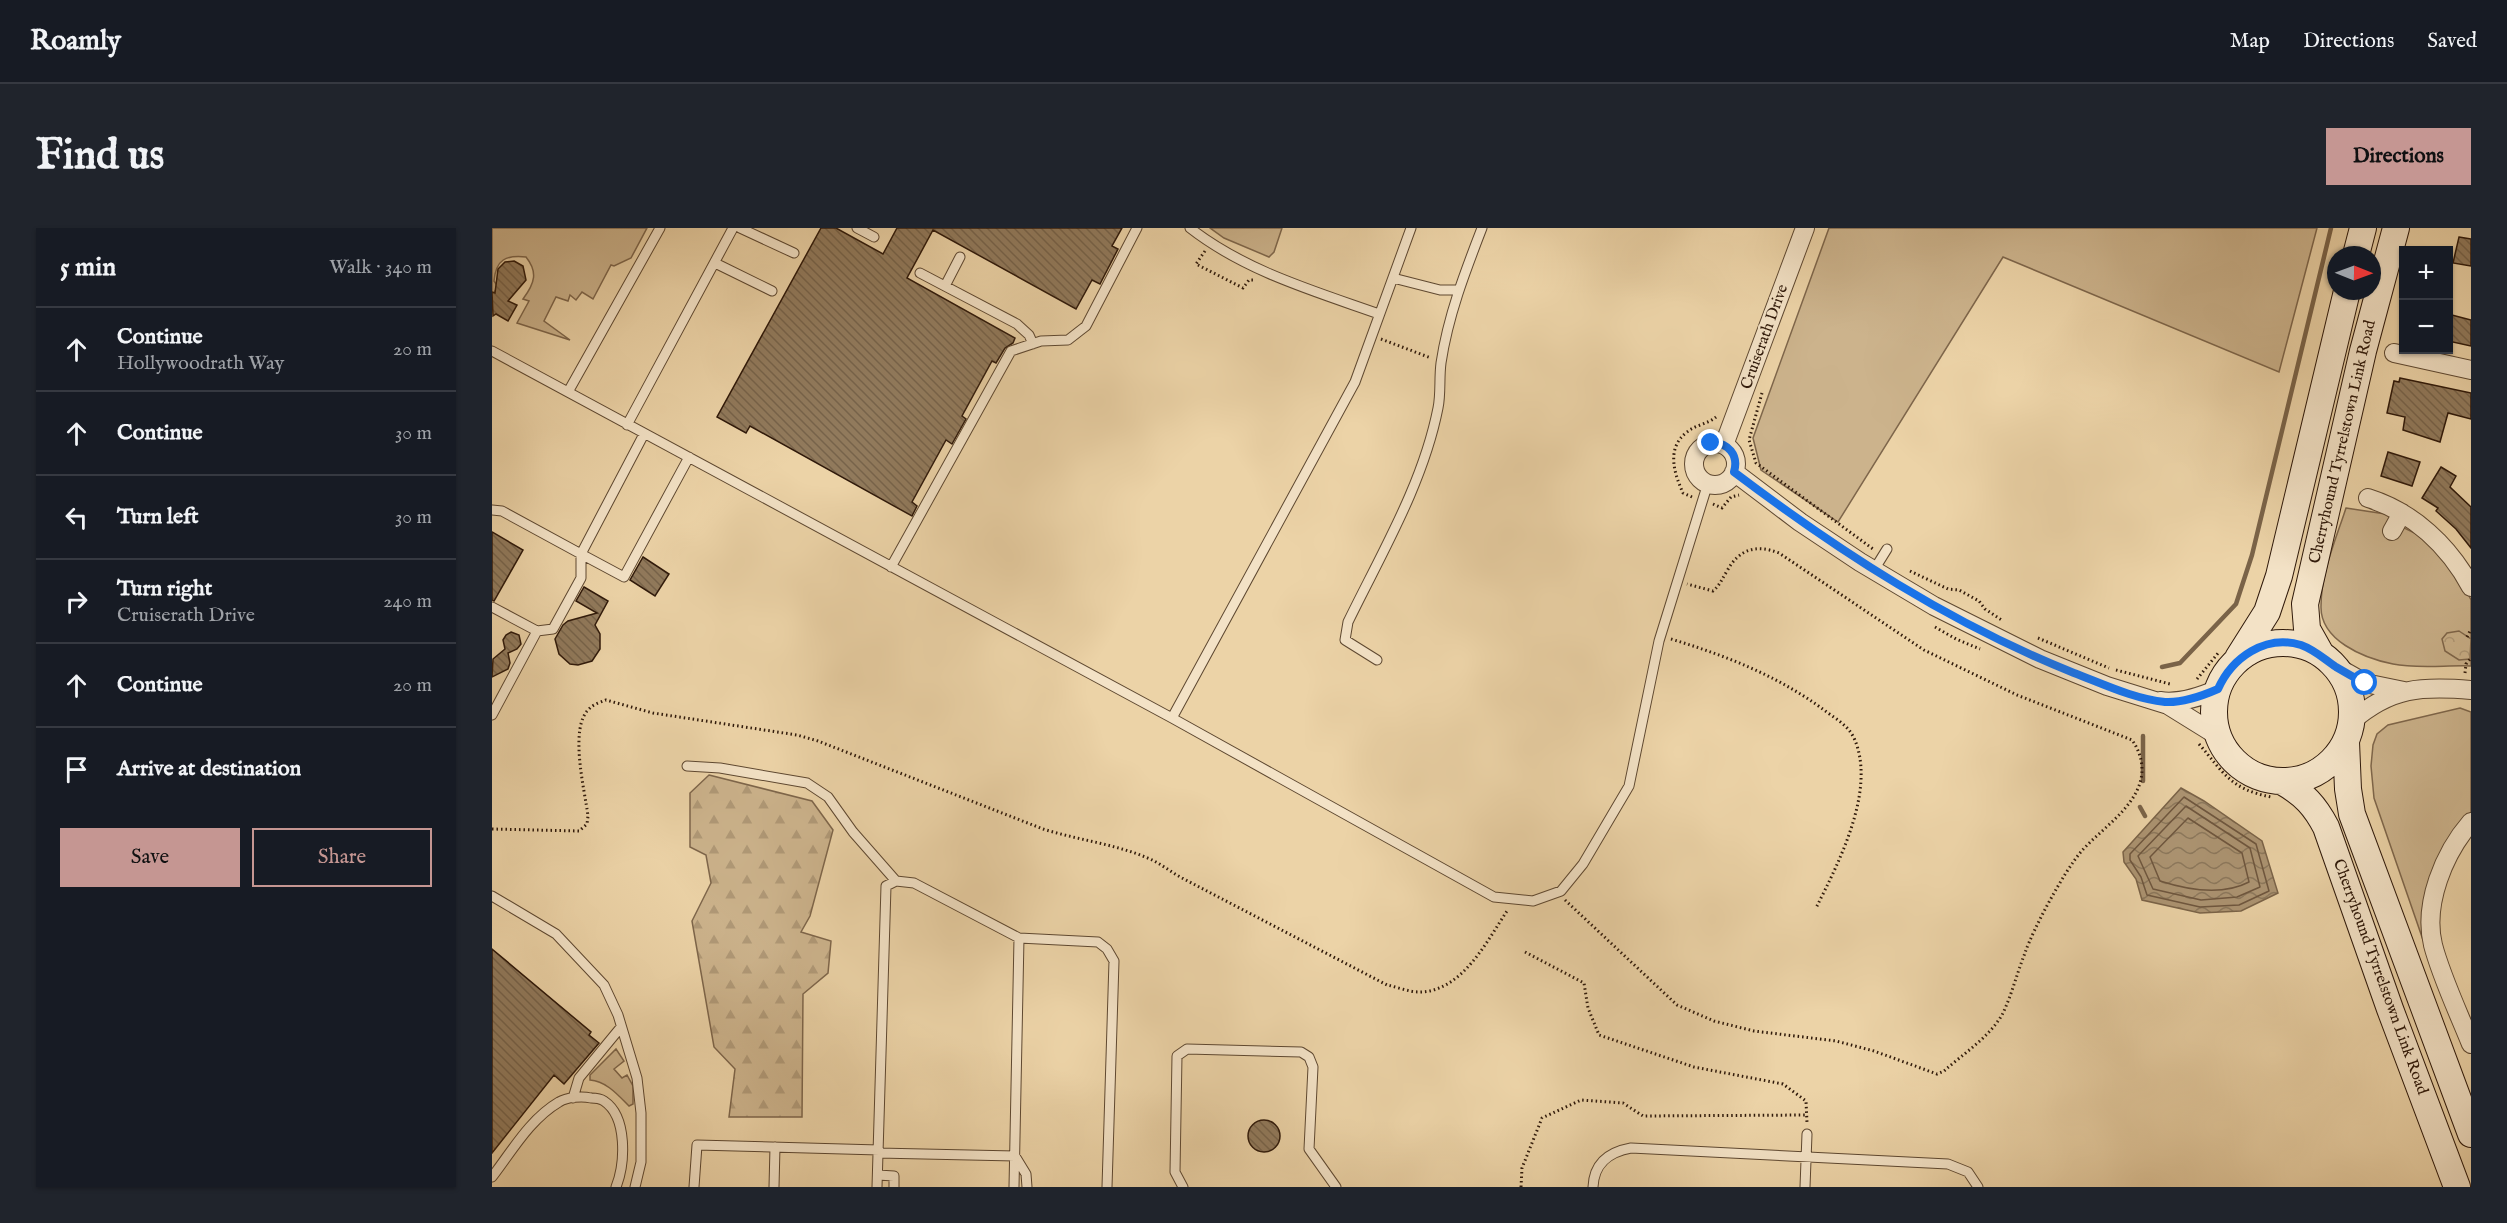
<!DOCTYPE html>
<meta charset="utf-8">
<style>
:root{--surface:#171b24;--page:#20242c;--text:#f1f3f6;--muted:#9ea1a6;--line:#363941;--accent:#c59692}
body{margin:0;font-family:"IM FELL English",serif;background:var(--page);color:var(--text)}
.controls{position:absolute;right:18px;top:18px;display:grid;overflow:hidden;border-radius:0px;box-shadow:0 2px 4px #0004}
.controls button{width:54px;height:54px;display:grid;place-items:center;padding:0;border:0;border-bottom:2px solid var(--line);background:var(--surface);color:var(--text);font:30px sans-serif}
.compass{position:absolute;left:1835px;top:18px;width:54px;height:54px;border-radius:50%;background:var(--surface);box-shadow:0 2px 4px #0004;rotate:91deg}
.stop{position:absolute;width:18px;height:18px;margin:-14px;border:4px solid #1a73e8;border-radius:50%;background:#fff}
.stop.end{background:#1a73e8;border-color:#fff;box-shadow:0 2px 6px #0008}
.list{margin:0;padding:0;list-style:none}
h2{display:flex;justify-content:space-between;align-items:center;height:78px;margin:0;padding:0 24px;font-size:26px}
h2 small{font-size:20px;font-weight:400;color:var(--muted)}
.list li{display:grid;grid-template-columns:39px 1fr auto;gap:18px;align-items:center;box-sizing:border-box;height:84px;padding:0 24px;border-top:2px solid var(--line)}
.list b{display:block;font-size:22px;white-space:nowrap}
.list p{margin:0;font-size:20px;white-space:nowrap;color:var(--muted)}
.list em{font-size:20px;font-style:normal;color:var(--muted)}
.actions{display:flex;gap:12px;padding:18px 24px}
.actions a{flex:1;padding:14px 0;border:2px solid var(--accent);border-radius:0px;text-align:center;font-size:21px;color:var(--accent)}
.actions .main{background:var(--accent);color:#111}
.icon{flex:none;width:33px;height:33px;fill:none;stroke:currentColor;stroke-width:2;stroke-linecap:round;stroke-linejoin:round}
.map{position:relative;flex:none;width:1979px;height:959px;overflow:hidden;border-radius:0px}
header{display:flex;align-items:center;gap:36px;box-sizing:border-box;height:84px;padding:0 30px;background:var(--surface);border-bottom:2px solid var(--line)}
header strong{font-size:28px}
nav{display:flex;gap:33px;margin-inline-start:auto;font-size:21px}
.intro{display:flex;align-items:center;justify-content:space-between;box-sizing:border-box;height:144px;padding:0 36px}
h1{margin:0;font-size:42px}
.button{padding:15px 27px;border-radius:0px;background:var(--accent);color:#111;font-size:21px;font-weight:700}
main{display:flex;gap:36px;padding:0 36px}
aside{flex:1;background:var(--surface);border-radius:0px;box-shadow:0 2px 4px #0004}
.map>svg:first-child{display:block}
.grass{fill:#ccb38c;stroke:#7e664b;stroke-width:1.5}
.forest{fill:url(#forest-firs);stroke:#7e664b;stroke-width:1.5}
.park{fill:url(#park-crowns);stroke:#7e664b;stroke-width:1.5}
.water{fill:url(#water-waves);stroke:#7a6348;stroke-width:1.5}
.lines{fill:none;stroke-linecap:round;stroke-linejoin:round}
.shore{stroke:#6e563e;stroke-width:1.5}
.stream{stroke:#7a6348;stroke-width:4.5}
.building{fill:url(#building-back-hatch);stroke:#2f190a;stroke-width:1.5}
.lane-casing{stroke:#5e4831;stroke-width:11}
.street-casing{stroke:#5e4831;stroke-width:20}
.secondary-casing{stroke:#2f190a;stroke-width:28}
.path{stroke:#2f190a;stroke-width:3;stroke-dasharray:1.5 3;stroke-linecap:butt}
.lane{stroke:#f3e2c6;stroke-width:9}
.street{stroke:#f3e2c6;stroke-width:18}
.secondary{stroke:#f3e2c6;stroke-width:26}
.route{stroke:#1a73e8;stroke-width:8}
.labels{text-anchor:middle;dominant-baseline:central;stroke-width:4.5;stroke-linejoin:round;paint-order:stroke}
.street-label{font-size:16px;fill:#2f190a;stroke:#f3e2c6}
</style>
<header>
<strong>Roamly</strong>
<nav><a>Map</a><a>Directions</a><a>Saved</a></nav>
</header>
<div class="intro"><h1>Find us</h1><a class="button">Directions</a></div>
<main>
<aside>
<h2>5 min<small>Walk · 340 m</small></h2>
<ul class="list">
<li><svg class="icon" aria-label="ahead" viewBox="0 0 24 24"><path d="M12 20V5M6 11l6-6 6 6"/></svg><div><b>Continue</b><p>Hollywoodrath Way</p></div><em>20 m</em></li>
<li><svg class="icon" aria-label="ahead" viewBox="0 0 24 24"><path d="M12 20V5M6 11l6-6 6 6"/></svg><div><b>Continue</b></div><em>30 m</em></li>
<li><svg class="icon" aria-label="left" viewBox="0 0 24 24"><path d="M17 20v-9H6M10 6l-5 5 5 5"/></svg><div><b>Turn left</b></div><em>30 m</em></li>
<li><svg class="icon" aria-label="right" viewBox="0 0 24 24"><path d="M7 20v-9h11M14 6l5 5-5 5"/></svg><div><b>Turn right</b><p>Cruiserath Drive</p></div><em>240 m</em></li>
<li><svg class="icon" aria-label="ahead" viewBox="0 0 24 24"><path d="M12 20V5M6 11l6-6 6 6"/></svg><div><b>Continue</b></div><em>20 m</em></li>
<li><svg class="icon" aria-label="arrive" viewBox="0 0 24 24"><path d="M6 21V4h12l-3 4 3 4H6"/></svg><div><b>Arrive at destination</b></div></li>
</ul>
<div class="actions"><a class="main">Save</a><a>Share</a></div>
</aside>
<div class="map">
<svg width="1979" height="959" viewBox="0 0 1979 959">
<defs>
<pattern id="forest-firs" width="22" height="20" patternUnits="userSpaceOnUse" patternTransform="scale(1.5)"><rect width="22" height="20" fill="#ccb38c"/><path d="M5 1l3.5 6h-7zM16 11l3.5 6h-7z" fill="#b09977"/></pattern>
<pattern id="park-crowns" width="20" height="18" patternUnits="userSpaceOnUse" patternTransform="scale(1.5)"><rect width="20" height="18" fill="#ccb38c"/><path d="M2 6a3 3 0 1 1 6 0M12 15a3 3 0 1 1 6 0" fill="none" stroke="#b09977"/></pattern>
<pattern id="water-waves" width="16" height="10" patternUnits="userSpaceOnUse" patternTransform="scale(1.5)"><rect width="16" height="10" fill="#ac9472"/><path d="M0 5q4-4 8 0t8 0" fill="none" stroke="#8c785c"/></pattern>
<pattern id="building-back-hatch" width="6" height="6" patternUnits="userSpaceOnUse" patternTransform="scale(1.5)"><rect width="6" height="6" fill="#917a5c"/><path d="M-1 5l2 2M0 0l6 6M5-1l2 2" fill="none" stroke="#77634a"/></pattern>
</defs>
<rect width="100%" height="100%" fill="#ecd3a7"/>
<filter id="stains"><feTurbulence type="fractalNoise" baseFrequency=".00333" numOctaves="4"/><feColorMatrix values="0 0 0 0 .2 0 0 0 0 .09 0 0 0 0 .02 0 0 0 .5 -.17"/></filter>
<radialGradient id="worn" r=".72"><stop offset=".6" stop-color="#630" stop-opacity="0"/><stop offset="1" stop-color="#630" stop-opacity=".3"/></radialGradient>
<!-- grass -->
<path class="grass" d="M0 0H155L139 30 122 38 119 37 101 71 90 64 84 72 78 67 76 73 64 69 52 93 78 112 25 95 37 73 31 71C43 55 46 44 34 29 14 27 4 31 2 53L8 62 4 61 2 65 0 64Z
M718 0H790L782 24 777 29 732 10Z
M1337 0H1825L1787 144 1511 29 1346 294 1269 242 1261 210Z
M1854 280 1900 287 1910 299 1933 310 1961 334 1979 372V438C1955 437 1924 441 1901 436 1871 430 1828 412 1829 378 1829 345 1844 311 1854 280Z
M1968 480 1979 484V584L1963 603 1942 641 1930 709 1882 570 1879 538 1881 517 1885 506 1896 497Z
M124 821 132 833 122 841 130 850 135 847 141 858V876L137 878C126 867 114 853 98 852V847Z"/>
<!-- forest -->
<path class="forest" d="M217 547 320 573 341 602 318 688 309 704 339 713 336 745 311 766 310 889H237L243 841 222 819 200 693 219 655 214 627 198 619V565Z"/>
<!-- park -->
<path class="park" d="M1967 403 1979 411 1978 431 1967 432 1953 423 1950 411 1955 405Z"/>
<!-- water -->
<path class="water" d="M1689 560 1712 573 1770 613 1786 665 1749 683 1708 685 1650 672 1644 651 1632 634 1631 624Z"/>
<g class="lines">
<!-- shore -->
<path class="shore" d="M1692 569 1764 616 1777 663 1747 677 1708 679 1655 667 1649 649 1638 632V626Z
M1694 578 1758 620 1768 659 1745 669 1709 672 1661 661 1646 628Z
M1696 590 1750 625 1757 654C1730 668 1696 662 1668 653L1658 629Z"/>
<!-- stream -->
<path class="stream" d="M1670 439 1688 435 1744 376 1760 327 1839 0
M1651 553V508
M1648 579 1653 588"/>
</g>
<!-- building -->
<path class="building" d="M329 0H344L391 26 405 0H630L620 18 626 21 608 56 600 52 584 81 441 2 415 50 523 110 521 115 513 120 504 135 500 133 470 188 474 191 460 216 454 212 420 274 425 278 420 288 258 198 254 205 225 189Z
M1967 9 1979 11V38L1961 35Z
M22 33 31 38 34 52 16 73 25 77 16 93 4 86 1 88 0 64 3 65 6 41 13 34Z
M1956 86 1979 92V118L1956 113Z
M1908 150 1979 165V191L1956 185 1948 214 1911 202 1913 189 1895 185 1902 153 1907 154Z
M1896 224 1928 234 1920 258 1889 248Z
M1949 239 1964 248 1958 259 1979 279V320L1964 301 1944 283 1946 280 1930 270Z
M0 304 31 322 2 373 0 372Z
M151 329 177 346 163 368 138 352Z
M92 359 116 373 103 397 108 406V421L100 433 86 437 78 436 67 426 63 411 71 397 76 393 105 385 84 373Z
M19 404 27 407 29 416 25 421 16 425 18 435 16 441 0 449 1 431 13 421 11 412 14 407Z
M0 721 99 804 97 807 107 815 72 856 62 847 0 925Z
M756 908a16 16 0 1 1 32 0a16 16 0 1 1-32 0Z"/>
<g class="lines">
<!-- lane casing -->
<g class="lane-casing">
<path id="lane" d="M248 0 302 25
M365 0 382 9
M698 0C753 43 822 63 887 86
M223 35 280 63
M428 45 525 96 537 107 541 116
M901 50 948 62H966
M453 58 468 29
M0 123 680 490 1002 669 1041 673 1069 663 1091 636 1137 558 1167 413 1216 255
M76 164 168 0
M135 197 241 0
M0 282 10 283 89 326 152 206
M399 339 519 123 549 113 576 112 594 98 645 0
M1382 342 1395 321
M0 379 45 403
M885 432 853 412 856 394C889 326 931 256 946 180 949 166 947 150 949 135 956 88 973 44 990 0
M0 487 45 403 61 401 89 350V326L132 349 197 229
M680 490 863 154 919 0
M195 538 228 540 315 555 336 569 361 604 404 653
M0 668 64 706 112 757 126 787 145 850 149 885V934L143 959
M81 870 87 850 129 799
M386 925 523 928
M523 928 534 946 535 959
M386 947 402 948V959
M0 949C20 923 38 891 67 874 75 869 90 868 99 870 102 870 109 871 112 873 136 889 133 936 124 959
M202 959 205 917 387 922
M282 959 283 919
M385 959 394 658 404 653 422 655 527 710 606 714 615 721 622 733 615 959
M522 959 527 710
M691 959 683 944 685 828 695 821 809 824 817 829 821 839 817 921 844 959
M1101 959C1102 935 1117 924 1139 920L1456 936 1476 944 1486 959
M1313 959 1315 906"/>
</g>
<!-- street casing -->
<g class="street-casing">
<path id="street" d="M1902 125 1979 142
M1202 236a21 21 0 1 1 42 0a21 21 0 1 1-42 0Z
M1232 217 1313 0
M1242 244 1308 294 1368 334 1442 378 1548 431 1615 458 1676 477 1726 508
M1876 270C1921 284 1957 318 1979 359
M1900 303 1910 285
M1843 438 1873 455 1912 463
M1668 473C1688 476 1708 469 1726 461
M1860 493C1899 459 1930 458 1979 462
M1979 594C1952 625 1931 676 1941 717 1949 748 1967 786 1979 816"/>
</g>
<!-- secondary casing -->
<g class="secondary-casing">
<path id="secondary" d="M1864 27 1871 0
M1722 484a69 69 0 1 1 138 0a69 69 0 1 1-138 0Z
M1829 426 1815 401 1813 376 1871 123 1904 0
M1746 430 1775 384 1787 348 1855 63
M1854 514 1856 561 1860 586 1979 906
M1791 554C1812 566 1823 578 1834 599L1898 781 1965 959"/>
</g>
<!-- path -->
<path class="path" d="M713 23 704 36 751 60 757 52H763
M889 111 939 130
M1270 165 1257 212 1264 235 1381 321
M1200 269 1191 265C1182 245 1174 220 1195 204 1203 197 1216 196 1224 189
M1221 276 1230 280 1239 269 1247 267
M1418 343 1456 361 1467 362 1487 373 1493 381 1511 393
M1443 399 1464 411 1488 421
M1975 409 1979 401
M1546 410 1617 440
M1179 411C1235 428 1289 449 1336 485 1346 492 1356 498 1362 510 1385 561 1347 634 1324 680
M1624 442 1678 456
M1973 445 1974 436 1979 430
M1705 451 1727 424
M1707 516C1732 545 1738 561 1779 569
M0 601 87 603 95 596 96 588C93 563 76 498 98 480 102 476 109 474 114 472L161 485 305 507 326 513 551 601C586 612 624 616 658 631 669 636 679 644 690 650L895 757C905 759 917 764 927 764 970 764 995 713 1015 683
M1073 672 1185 777 1222 793 1262 803 1344 813 1382 823 1445 846 1452 843C1471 826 1499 808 1511 785 1520 766 1525 745 1533 725 1541 701 1572 644 1588 625 1607 602 1642 582 1649 551 1652 537 1648 523 1640 512L1525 467 1432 422 1287 325C1264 316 1247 321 1235 343 1230 351 1228 357 1221 363L1195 356
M1033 724 1092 755 1096 780 1107 807 1202 839 1291 856 1314 873 1315 895
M1029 959 1030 940 1050 890 1089 872 1131 875 1151 888 1314 887"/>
<!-- lane -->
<use href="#lane" class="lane"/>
<!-- street -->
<use href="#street" class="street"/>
<!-- secondary -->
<use href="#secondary" class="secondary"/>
</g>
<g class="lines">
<!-- route -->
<path class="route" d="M1219 215C1236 214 1247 227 1242 244 1348 324 1459 396 1582 445 1611 456 1642 471 1673 474 1691 475 1710 468 1726 461 1740 430 1773 406 1809 417 1823 422 1832 431 1844 439 1854 445 1863 450 1873 455"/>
</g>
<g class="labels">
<!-- street labels -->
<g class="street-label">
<text transform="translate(1273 109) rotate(-70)">Cruiserath Drive</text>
<text transform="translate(1851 214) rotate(-77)">Cherryhound Tyrrelstown Link Road</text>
<text transform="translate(1888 749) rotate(70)">Cherryhound Tyrrelstown Link Road</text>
</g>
</g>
<rect width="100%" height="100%" filter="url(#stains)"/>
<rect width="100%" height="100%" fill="url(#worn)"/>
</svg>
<div class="controls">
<button>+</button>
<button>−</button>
</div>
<svg class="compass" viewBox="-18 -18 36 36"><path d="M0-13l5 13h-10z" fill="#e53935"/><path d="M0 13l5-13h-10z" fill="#9ea1a6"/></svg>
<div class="stop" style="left:1873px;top:455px"></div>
<div class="stop end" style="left:1219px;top:215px"></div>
</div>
</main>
